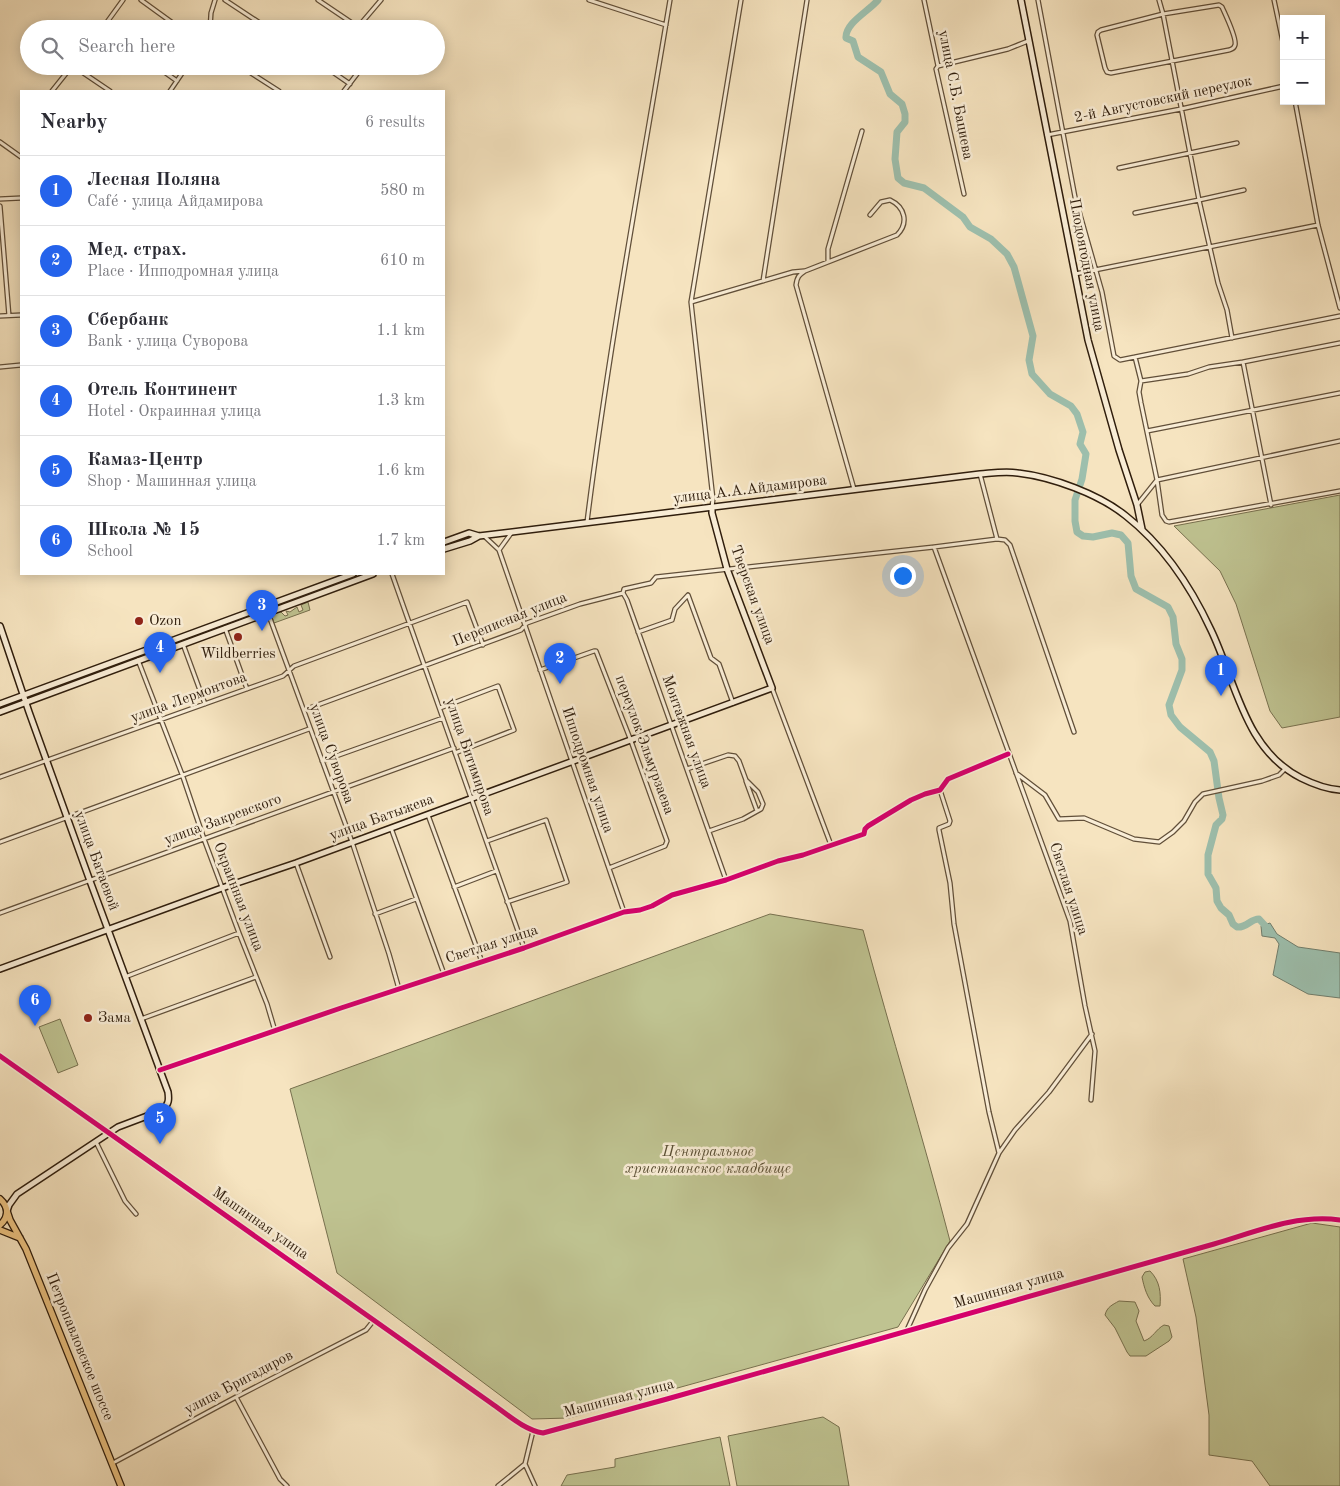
<!DOCTYPE html>
<meta charset="utf-8">
<style>
:root{--surface:#fff;--page:#f7f7f7;--text:#2b2b33;--muted:#7c7c81;--line:#e1e1e2;--accent:#2563eb}
body{margin:0;font-family:"Old Standard TT",serif;background:var(--page);color:var(--text)}
.controls{position:absolute;right:15px;top:15px;display:grid;overflow:hidden;border-radius:0px;box-shadow:0 2px 12px #0003}
.controls button{width:45px;height:45px;display:grid;place-items:center;padding:0;border:0;border-bottom:1px solid var(--line);background:var(--surface);color:var(--text);font:25px sans-serif}
.you{position:absolute;left:902px;top:575px;width:18px;height:18px;margin:-12px;border:4px solid #fff;border-radius:50%;background:#1a73e8;box-shadow:0 0 0 8px #1a73e833}
.badge{display:grid;place-items:center;width:32px;height:32px;border-radius:50%;background:var(--accent);color:#fff;font-size:16px;font-weight:700}
.pin{position:absolute;translate:-50% -41px;filter:drop-shadow(0 1px 2px #0008)}
.pin::after{content:'';position:absolute;top:26px;width:18px;height:15px;background:inherit;clip-path:polygon(0 0,100% 0,50% 100%)}
.list{margin:0;padding:0;list-style:none}
h2{display:flex;justify-content:space-between;align-items:center;height:65px;margin:0;padding:0 20px;font-size:21px}
h2 small{font-size:16px;font-weight:400;color:var(--muted)}
.list li{display:grid;grid-template-columns:32px 1fr auto;gap:15px;align-items:center;box-sizing:border-box;height:70px;padding:0 20px;border-top:1px solid var(--line)}
.list b{display:block;font-size:19px;white-space:nowrap}
.list p{margin:0;font-size:16px;white-space:nowrap;color:var(--muted)}
.list em{font-size:16px;font-style:normal;color:var(--muted)}
.icon{flex:none;width:28px;height:28px;fill:none;stroke:currentColor;stroke-width:2;stroke-linecap:round;stroke-linejoin:round}
.map{position:relative;flex:none;width:1340px;height:1486px;overflow:hidden}
.search{position:absolute;background:var(--surface);box-shadow:0 2px 12px #0003;left:20px;top:20px;width:425px;height:55px;display:flex;align-items:center;gap:12px;box-sizing:border-box;padding:0 18px;border-radius:28px;color:var(--muted);font-size:19px}
.panel{position:absolute;background:var(--surface);box-shadow:0 2px 12px #0003;left:20px;top:90px;width:425px;height:485px;border-radius:0px}
.map>svg:first-child{display:block}
.green{fill:#bfc391;stroke:#77704e}
.water{fill:#9dbfad;stroke:#717e6d}
.lines{fill:none;stroke-linecap:round;stroke-linejoin:round}
.river{stroke:#9dbfad;stroke-width:7}
.street-casing{stroke:#614f39;stroke-width:5.5}
.secondary-casing{stroke:#2f1d0c;stroke-width:8}
.primary-casing{stroke:#2f1d0c;stroke-width:8}
.street{stroke:#f9edd6;stroke-width:3}
.secondary{stroke:#f9edd6;stroke-width:5}
.primary{stroke:#ebc280;stroke-width:5.5}
.cycleway-casing{stroke:#f9edd6;stroke-width:8}
.cycleway{stroke:#d6006c;stroke-width:5}
.poi-dot{fill:#8f2418;stroke:#f9edd6;stroke-width:2}
.labels{text-anchor:middle;dominant-baseline:central;stroke-width:5;stroke-linejoin:round;paint-order:stroke}
.street-label{font-size:15px;fill:#2f1d0c;stroke:#f9edd6}
.poi-label{font-size:15px;fill:#2f1d0c;stroke:#f9edd6;text-anchor:start}
.park-label{font-size:15px;font-style:italic;fill:#5a4f34;stroke:#f9edd6}
</style>
<div class="map">
<svg width="1340" height="1486" viewBox="0 0 1340 1486">
<rect width="100%" height="100%" fill="#f6e4c0"/>
<filter id="stains"><feTurbulence type="fractalNoise" baseFrequency=".004" numOctaves="4"/><feColorMatrix values="0 0 0 0 .2 0 0 0 0 .09 0 0 0 0 .02 0 0 0 .5 -.17"/></filter>
<radialGradient id="worn" r=".72"><stop offset=".6" stop-color="#630" stop-opacity="0"/><stop offset="1" stop-color="#630" stop-opacity=".3"/></radialGradient>
<!-- green -->
<path class="green" d="M1340 495V717L1282 728 1270 711 1236 604 1220 571 1174 526Z
M308 602 310 610 274 623 272 617 275 613 281 612 285 616 288 615 286 611 290 612 297 607 299 612 303 610 301 605Z
M770 914 863 930C891 1034 923 1137 950 1241L898 1327 569 1418 532 1419 337 1273 290 1089Z
M60 1019 78 1065 58 1073 39 1027Z
M1312 1223 1340 1227V1486H1270L1252 1461 1209 1455V1415L1196 1317 1183 1259Z
M1150 1271C1160 1281 1161 1293 1160 1306H1155C1147 1298 1144 1287 1142 1277L1145 1272Z
M1119 1301 1135 1302 1139 1311 1136 1321 1144 1341C1153 1338 1156 1329 1164 1325L1169 1326 1172 1337 1169 1341 1146 1356H1130L1127 1352 1115 1328 1105 1315C1107 1307 1112 1305 1119 1301Z
M823 1417 839 1427 849 1486H737L728 1436Z
M720 1437 730 1486H561L567 1475 615 1467V1459Z"/>
<!-- water -->
<path class="water" d="M1270 923 1277 934 1298 947 1340 953V998L1308 994 1273 975 1279 944 1275 938 1262 936 1261 926Z"/>
<g class="lines">
<!-- river -->
<path class="river" d="M878 0C869 11 845 23 846 38L853 41 858 57 881 72 890 94 902 104 905 114V122L897 132 895 159 898 178 904 183 924 188 963 217 970 227 991 239 1007 254 1014 267 1033 336 1029 360 1032 374 1050 394 1071 406 1077 414 1083 432 1080 444 1086 454 1082 479 1075 500V521L1077 532 1083 536 1093 537 1112 533 1121 535 1128 543 1131 576 1136 589 1168 607 1173 617 1176 644 1182 659V670L1169 705 1171 715 1180 727 1210 752 1214 761 1219 798 1223 815 1222 819 1216 825 1208 855V874L1216 888 1217 901 1221 908 1229 915 1233 924 1237 927C1247 928 1250 919 1259 919L1270 931"/>
<!-- street casing -->
<g class="street-casing">
<path id="street" d="M141 0 181 29
M225 0 269 29
M318 0 361 29
M589 0 666 25
M924 0 938 66 936 69 964 194
M1038 0 1075 197 1102 292 1114 356 1120 360 1340 316
M1159 0 1163 14 1199 200 1244 190
M1274 0 1284 47
M1219 5 1222 7C1225 14 1237 38 1235 45 1234 49 1232 49 1229 50L1111 73 1107 72 1105 68 1097 35 1098 32 1101 30 1163 14Z
M358 27 381 0
M102 29 123 0
M210 29 211 13 215 0
M73 66 110 91
M156 66 177 81
M240 66 279 91
M324 66 350 84
M938 66 1008 49 1028 41
M52 91 72 66
M170 91 187 66
M344 91 363 66
M1295 101 1318 225 1340 308
M1047 135 1181 109 1284 86
M0 142 21 157
M1119 168 1237 143
M0 199 21 198
M0 206 9 316
M1135 213 1199 200 1218 283 1227 310 1232 338
M828 262V249L862 131
M1075 274 1318 225
M763 281 807 0
M691 302 793 272 804 271
M0 316 21 315
M1135 357 1141 381 1139 392 1141 403 1157 480 1162 515 1166 521 1169 522 1340 491
M1243 362 1271 505
M0 367 21 365
M1141 381 1188 374 1209 367 1243 362 1340 343
M1147 431 1340 393
M854 489 796 285C797 277 799 275 805 271L897 235C909 223 905 207 890 200L881 202 870 215
M1137 505 1157 480 1340 441
M712 507 713 499 691 302 741 0
M587 522C609 347 641 174 670 0
M483 535 499 550 624 912
M997 539 1005 540 1010 545 1074 732
M934 547 1070 921 1085 1006 1095 1051 1091 1100
M499 550 512 532
M392 574 524 948
M623 593 627 600 726 880
M268 613 352 842 389 954 399 989
M225 628 247 689
M638 632 672 620 675 609 688 595 711 658 719 664 733 703
M183 644 205 704
M138 660 183 777 204 839 239 933 267 1004 275 1031
M540 670 594 651H596L631 741 667 841 665 846 609 868
M772 688 831 845
M440 708 498 686 514 730 455 753
M304 710 521 630 527 623 580 604 623 593 624 589 651 583 656 577 934 547 997 539 980 474
M322 761 443 718
M687 769 728 755 735 756 739 761 746 780 758 792 763 804 761 809 743 819 709 831
M1016 773 1045 795 1059 819 1084 818 1134 839 1159 842 1173 832 1184 821 1195 802 1203 794 1262 781 1279 775 1285 769
M0 777 283 676 294 666 467 602 483 645
M746 781 757 811
M428 815 482 962
M391 828 444 974
M487 841 546 820 567 882 507 902
M0 842 309 729
M296 863 330 957
M454 887 496 871
M0 913 454 748
M375 914 416 899
M125 977 239 933
M141 1019 256 977
M0 1056 491 1403C507 1414 524 1430 543 1433L667 1399 1214 1244C1255 1232 1296 1214 1340 1220
M160 1070 341 1008 524 948 624 912 640 910 652 906 672 895 726 880 778 861 803 855 864 834 865 829 868 826 911 800 925 794 940 790 948 779 1008 754
M96 1142 125 1201 136 1214
M999 1153 1015 1130 1049 1092 1092 1034
M907 1330 925 1290 948 1248 967 1224 999 1153 989 1112 954 924 950 883 939 830V828L949 824 950 821 940 790
M236 1397 280 1479 287 1486
M113 1463 236 1397 366 1330 374 1320
M525 1464 535 1486
M498 1486 525 1464 533 1431"/>
</g>
<!-- secondary casing -->
<g class="secondary-casing">
<path id="secondary" d="M1021 0 1088 340 1119 450 1137 505 1142 529
M444 542 469 533 479 536 980 474C993 473 1005 471 1018 473 1052 477 1099 494 1126 516 1163 545 1191 587 1211 630 1236 682 1244 749 1301 778 1313 784 1326 789 1340 790
M444 549 470 541 479 536
M0 626 29 712 90 881 168 1092C169 1100 169 1103 163 1110L118 1127 17 1194 9 1205 7 1211
M0 704 353 574
M0 712 373 574
M0 969 222 888 296 863 772 688 727 569 712 513V507"/>
</g>
<!-- primary casing -->
<g class="primary-casing">
<path id="primary" d="M0 1199C9 1207 9 1217 0 1225
M7 1211 10 1220 26 1249 121 1486
M0 1230 20 1238"/>
</g>
<!-- street -->
<use href="#street" class="street"/>
<!-- secondary -->
<use href="#secondary" class="secondary"/>
<!-- primary -->
<use href="#primary" class="primary"/>
<!-- cycleway casing -->
<g class="cycleway-casing">
<path id="cycleway" d="M0 1056 491 1403C507 1414 524 1430 543 1433L667 1399 1214 1244C1255 1232 1296 1214 1340 1220
M160 1070 341 1008 524 948 624 912 640 910 652 906 672 895 726 880 778 861 803 855 864 834 865 829 868 826 911 800 925 794 940 790 948 779 1008 754"/>
</g>
<!-- cycleway -->
<use href="#cycleway" class="cycleway"/>
</g>
<!-- markers -->
<g class="poi-dot">
<circle cx="139" cy="621" r="5"/>
<circle cx="238" cy="637" r="5"/>
<circle cx="88" cy="1018" r="5"/>
</g>
<g class="labels">
<!-- street labels -->
<g class="street-label">
<text transform="translate(955 95) rotate(79)">улица С.Б. Бациева</text>
<text transform="translate(1163 100) rotate(-12)">2-й Августовский переулок</text>
<text transform="translate(1086 265) rotate(79)">Плодоягодная улица</text>
<text transform="translate(750 490) rotate(-7)">улица А.А.Айдамирова</text>
<text transform="translate(752 595) rotate(70)">Тверская улица</text>
<text transform="translate(510 620) rotate(-22)">Переписная улица</text>
<text transform="translate(189 698) rotate(-20)">улица Лермонтова</text>
<text transform="translate(686 732) rotate(70)">Монтажная улица</text>
<text transform="translate(644 745) rotate(70)">переулок Эльмурзаева</text>
<text transform="translate(331 754) rotate(70)">улица Суворова</text>
<text transform="translate(469 757) rotate(71)">улица Битимирова</text>
<text transform="translate(587 770) rotate(71)">Ипподромная улица</text>
<text transform="translate(382 818) rotate(-20)">улица Батыжева</text>
<text transform="translate(223 820) rotate(-20)">улица Закревского</text>
<text transform="translate(96 861) rotate(70)">улица Батаевой</text>
<text transform="translate(1068 889) rotate(72)">Светлая улица</text>
<text transform="translate(238 897) rotate(69)">Окраинная улица</text>
<text transform="translate(492 945) rotate(-18)">Светлая улица</text>
<text transform="translate(260 1224) rotate(35)">Машинная улица</text>
<text transform="translate(1009 1289) rotate(-16)">Машинная улица</text>
<text transform="translate(79 1347) rotate(68)">Петропавловское шоссе</text>
<text transform="translate(239 1383) rotate(-28)">улица Бригадиров</text>
<text transform="translate(619 1399) rotate(-15)">Машинная улица</text>
</g>
<!-- poi labels -->
<g class="poi-label">
<text x="149" y="621">Ozon</text>
<text x="238" y="654" text-anchor="middle">Wildberries</text>
<text x="98" y="1018">Зама</text>
</g>
<!-- park labels -->
<g class="park-label">
<text x="708" y="1152">Центральное<tspan x="708" dy="17">христианское кладбище</tspan></text>
</g>
</g>
<rect width="100%" height="100%" filter="url(#stains)"/>
<rect width="100%" height="100%" fill="url(#worn)"/>
</svg>
<div class="controls">
<button>+</button>
<button>−</button>
</div>
<div class="you"></div>
<div class="pin badge" style="left:1221px;top:696px">1</div>
<div class="pin badge" style="left:560px;top:684px">2</div>
<div class="pin badge" style="left:262px;top:631px">3</div>
<div class="pin badge" style="left:160px;top:673px">4</div>
<div class="pin badge" style="left:160px;top:1144px">5</div>
<div class="pin badge" style="left:35px;top:1026px">6</div>
<div class="search"><svg class="icon" aria-label="search" viewBox="0 0 24 24"><circle cx="10" cy="10" r="6"/><path d="M15 15l6 6"/></svg>Search here</div>
<section class="panel">
<h2>Nearby<small>6 results</small></h2>
<ul class="list">
<li><span class="badge">1</span><div><b>Лесная Поляна</b><p>Café · улица Айдамирова</p></div><em>580 m</em></li>
<li><span class="badge">2</span><div><b>Мед. страх.</b><p>Place · Ипподромная улица</p></div><em>610 m</em></li>
<li><span class="badge">3</span><div><b>Сбербанк</b><p>Bank · улица Суворова</p></div><em>1.1 km</em></li>
<li><span class="badge">4</span><div><b>Отель Континент</b><p>Hotel · Окраинная улица</p></div><em>1.3 km</em></li>
<li><span class="badge">5</span><div><b>Камаз-Центр</b><p>Shop · Машинная улица</p></div><em>1.6 km</em></li>
<li><span class="badge">6</span><div><b>Школа № 15</b><p>School</p></div><em>1.7 km</em></li>
</ul>
</section>
</div>
